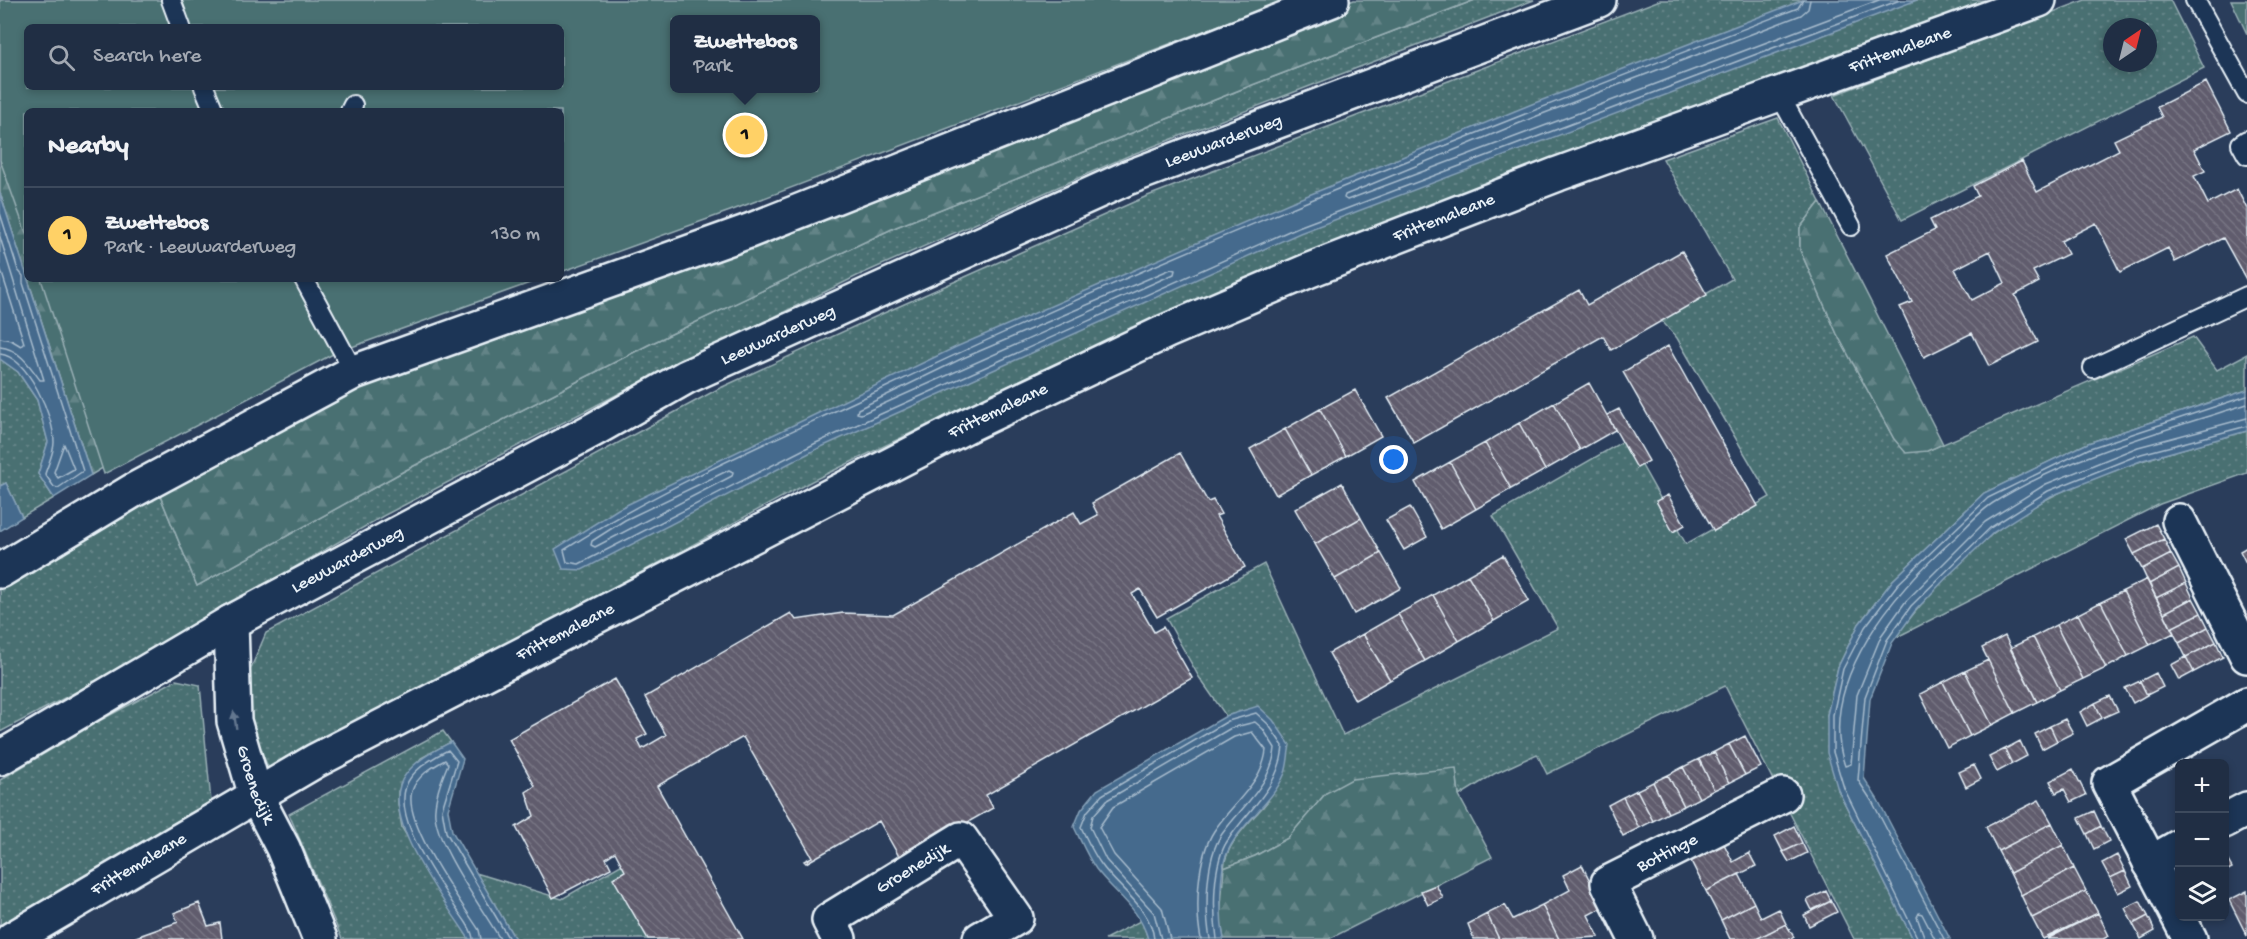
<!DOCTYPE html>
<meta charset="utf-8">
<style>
:root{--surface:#202e44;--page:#2d3a4f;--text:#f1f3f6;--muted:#a2a8b2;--line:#3d4a5d;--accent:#ffd166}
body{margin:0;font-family:"Gochi Hand",sans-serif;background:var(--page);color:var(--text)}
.controls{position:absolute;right:18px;bottom:18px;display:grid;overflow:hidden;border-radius:9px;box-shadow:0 3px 9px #0003}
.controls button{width:54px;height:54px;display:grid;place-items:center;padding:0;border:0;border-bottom:2px solid var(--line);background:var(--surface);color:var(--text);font:30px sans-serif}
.compass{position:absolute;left:2103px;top:18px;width:54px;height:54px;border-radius:50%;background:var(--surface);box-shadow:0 3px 9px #0003;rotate:35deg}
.you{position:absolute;left:1394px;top:460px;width:21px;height:21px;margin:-15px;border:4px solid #fff;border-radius:50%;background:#1a73e8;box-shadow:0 0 0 9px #1a73e833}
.badge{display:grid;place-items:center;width:39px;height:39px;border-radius:50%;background:var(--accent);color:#111;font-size:20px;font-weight:700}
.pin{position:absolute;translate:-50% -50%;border:3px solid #fff;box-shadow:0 2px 6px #0006}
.popup{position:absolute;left:670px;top:15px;width:150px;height:78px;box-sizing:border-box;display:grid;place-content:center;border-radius:9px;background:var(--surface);filter:drop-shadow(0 2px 4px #0005);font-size:20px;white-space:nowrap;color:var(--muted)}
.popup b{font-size:22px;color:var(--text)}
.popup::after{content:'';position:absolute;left:50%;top:100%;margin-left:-12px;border:12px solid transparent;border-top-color:var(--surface)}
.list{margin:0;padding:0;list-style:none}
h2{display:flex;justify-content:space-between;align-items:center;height:78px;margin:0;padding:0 24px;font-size:26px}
h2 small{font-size:20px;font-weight:400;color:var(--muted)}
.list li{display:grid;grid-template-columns:39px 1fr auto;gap:18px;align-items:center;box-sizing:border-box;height:96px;padding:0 24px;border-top:2px solid var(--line)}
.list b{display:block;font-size:22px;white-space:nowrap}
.list p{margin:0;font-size:20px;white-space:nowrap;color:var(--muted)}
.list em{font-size:20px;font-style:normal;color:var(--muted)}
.icon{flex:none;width:33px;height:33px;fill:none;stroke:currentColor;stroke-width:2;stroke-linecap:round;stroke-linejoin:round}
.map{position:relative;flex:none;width:2247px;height:939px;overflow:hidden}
.search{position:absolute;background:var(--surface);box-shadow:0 3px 9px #0003;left:24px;top:24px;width:540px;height:66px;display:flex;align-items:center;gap:15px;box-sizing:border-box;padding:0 21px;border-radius:9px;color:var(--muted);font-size:22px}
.panel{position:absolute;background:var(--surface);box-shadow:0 3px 9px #0003;left:24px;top:108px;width:540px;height:174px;border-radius:9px}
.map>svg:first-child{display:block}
.grass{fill:url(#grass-dots);stroke:#99b0b5;stroke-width:1.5;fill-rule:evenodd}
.forest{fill:url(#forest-firs);stroke:#99b0b5;stroke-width:1.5}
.park{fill:#4a6f72;stroke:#99b0b5;stroke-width:1.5;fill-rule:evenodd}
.water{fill:#456b8d;stroke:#86a1b8;stroke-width:1.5}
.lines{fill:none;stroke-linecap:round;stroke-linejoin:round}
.shore{stroke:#a7bbcd;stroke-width:1.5}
.building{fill:url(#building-back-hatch);stroke:#e8f1f8;stroke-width:1.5;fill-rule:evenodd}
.lane-casing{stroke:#e8f1f8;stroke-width:22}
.street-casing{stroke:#e8f1f8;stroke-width:38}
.secondary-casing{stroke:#e8f1f8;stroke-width:38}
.lane{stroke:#1d3557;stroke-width:18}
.street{stroke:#1d3557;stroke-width:33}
.secondary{stroke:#1d3557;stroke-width:33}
.oneway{fill:#64778f}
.labels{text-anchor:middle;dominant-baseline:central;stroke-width:6;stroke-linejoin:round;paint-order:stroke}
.street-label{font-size:18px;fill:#e8f1f8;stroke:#1d3557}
</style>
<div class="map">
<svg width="2247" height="939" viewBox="0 0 2247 939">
<defs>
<pattern id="grass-dots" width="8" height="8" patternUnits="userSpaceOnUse" patternTransform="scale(1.5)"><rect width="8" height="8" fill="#4a6f72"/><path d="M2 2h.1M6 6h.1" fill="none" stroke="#648487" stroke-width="1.8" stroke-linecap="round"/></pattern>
<pattern id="forest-firs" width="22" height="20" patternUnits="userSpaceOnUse" patternTransform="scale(1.5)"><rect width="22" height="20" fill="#4a6f72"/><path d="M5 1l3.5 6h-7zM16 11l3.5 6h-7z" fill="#648487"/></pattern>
<pattern id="building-back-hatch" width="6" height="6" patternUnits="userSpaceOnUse" patternTransform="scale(1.5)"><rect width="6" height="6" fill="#605c6d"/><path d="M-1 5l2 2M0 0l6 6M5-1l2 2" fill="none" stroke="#777483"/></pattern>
</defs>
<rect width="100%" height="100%" fill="#2a3d5b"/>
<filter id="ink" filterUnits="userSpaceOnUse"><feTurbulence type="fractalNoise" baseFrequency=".0167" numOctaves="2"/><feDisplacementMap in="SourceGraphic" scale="12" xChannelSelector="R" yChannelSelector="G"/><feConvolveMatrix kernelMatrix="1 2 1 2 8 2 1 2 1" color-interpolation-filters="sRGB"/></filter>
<g filter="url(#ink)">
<!-- grass -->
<path class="grass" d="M1475 0H1534L1128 156 857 276 618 394 383 516 127 665 0 732V579L156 486 197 586 404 471 648 345 896 227 1247 87Z
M1660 0H1990L1647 124 1471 192 1037 372 812 481 270 771 246 718 248 675 266 633 718 389 875 317 1145 197Z
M2085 0H2170L2204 68 1902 220 1834 95ZM2112 27H2148V63H2112Z
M1778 118 1820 202 1800 228V250L1837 334 1894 439 1927 451 2193 337 2217 370 2247 354V390L2088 443 1984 493 1893 580 1859 624 1838 667 1827 715 1838 790 1913 939H1854L1725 686 1547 774 1537 754 1494 774 1459 796 1456 769 1326 793 1288 838 1255 856 1224 868C1226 842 1252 820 1268 801L1258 707 1226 716 1199 677 1166 618 1264 564 1343 735 1558 628 1493 516 1627 439 1686 544 1770 497 1677 338 1661 320 1732 279 1663 159Z
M0 359 18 372 37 400 48 442 38 474 54 498 22 517 6 483 0 486Z
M2247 431V473L2160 504 1895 638C1923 600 1957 561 1995 532 2067 476 2161 455 2247 431Z
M176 680 200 685 211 802 199 815 0 926V780L99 721Z
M443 731 451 742 421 758 398 791V804L402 828 469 939H342L289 814Z
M631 859 675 939H515L476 873 562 899Z
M1142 920 1148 939H1105Z"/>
<!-- forest -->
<path class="forest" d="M1354 0H1475L1247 87 896 227 648 345 404 471 197 586 156 486 351 387 627 286 714 261 780 237 1104 96Z
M2231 0H2247V34Z
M0 91 27 172V277L0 193Z
M1820 202 1943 444 1927 451 1906 453 1894 439 1837 334 1800 250V228Z
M28 279H62L121 457 91 475Z
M1456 768 1459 796 1492 857 1329 939H1224L1220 918 1224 868 1255 856 1288 838 1326 793 1352 779Z"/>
<!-- park -->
<path class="park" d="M0 0H1285L730 211 561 272V111H27V236L0 160ZM674 20H816V88H674ZM27 27H561V87H27Z
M41 279H541L335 353 104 474Z"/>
<!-- water -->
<path class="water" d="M1803 0H1917L1300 233 819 448 582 570 563 569 555 549 618 509 956 347 1289 203 1532 104Z
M0 193 91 475 54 498 38 474 48 442 37 400 18 372 0 359Z
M2247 390V431L2143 460 2051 496 1994 532 1950 574 1915 611 1892 643 1870 699 1864 778 1878 800 1950 939H1913L1838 790 1827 753V715L1838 667 1859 624 1893 580 1984 493 2088 443Z
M6 483 22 517 0 531V486Z
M1258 706 1273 720 1290 745C1288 754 1288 765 1285 773 1272 805 1238 824 1226 856 1219 874 1220 920 1224 939H1148C1139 907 1116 895 1096 869 1087 856 1081 841 1074 827L1081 810 1097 790 1226 716Z
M451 742 463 759 448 810 452 831 515 939H469C447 904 374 813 406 774 417 759 434 751 451 742Z"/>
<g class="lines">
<!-- shore -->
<path class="shore" d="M1803 0 1798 8C1488 127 1178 248 878 391 772 441 662 487 564 550L567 562 579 564 816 443 1298 227 1900 0
M1810 0 1808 9 1801 15 1537 116 1345 195 1344 198 1347 200 1879 0
M0 213 18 270 23 276V283L83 471 58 488 54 487 45 474C48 464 54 453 54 442 54 417 28 357 0 354
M0 237 44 380H40C30 366 18 348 0 347
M0 267 24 343 21 346 11 340 0 338
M1171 269 1175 270 1174 274 861 414 857 413 858 409 961 359Z
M2247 404C2163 431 2068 456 1993 503 1979 512 1967 526 1956 537 1898 588 1815 682 1845 766L1851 764 1857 695 1881 636 1906 601 1985 522 2046 484 2138 447 2247 418
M64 444 74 469 58 478 54 472Z
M729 470 733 472 732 476 595 547 591 545 592 541 625 520Z
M473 939C472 928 461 916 455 907 437 878 385 810 411 777 420 765 434 757 448 750L457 761 442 809 446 832 509 939
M481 939 479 930C461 902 402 822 412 791 417 776 432 767 445 760L448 764C442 778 436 793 435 808 431 840 483 909 500 939
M1154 939C1151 907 1118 889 1101 864 1093 853 1087 840 1081 827L1087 812 1102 795 1228 721 1256 713 1268 724 1283 746C1280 787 1249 808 1228 840 1212 863 1213 912 1217 939
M1161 939 1154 913 1106 860 1090 827 1093 816 1107 800 1231 728 1255 722 1263 729 1275 748C1272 784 1242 806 1222 834 1205 858 1205 911 1210 939
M1170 939 1162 908 1114 855 1099 827 1113 807 1234 737 1252 732 1266 750C1263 783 1231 804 1214 831 1197 857 1195 909 1201 939
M1918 939 1844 788 1833 752V715L1843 669 1865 627 1898 584 1988 498 2090 448 2247 396
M1925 939 1917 917 1919 913 1922 914 1935 939
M1944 939 1873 803 1858 780 1865 697 1887 640 1911 606 1990 528 2048 491 2141 454 2247 426"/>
</g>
<!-- building -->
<path class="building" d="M2206 82 2231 131 2194 149 2205 171 2194 176 2208 204 2237 189 2247 209V281L2223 238 2175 262 2168 248 2120 272 2096 223 2061 241 2068 254 2033 271 2039 282 2015 295 2038 342 1989 366 1972 333 1924 357 1900 307 1912 302 1887 254 1935 230 1930 220 1978 196 1973 186 2022 161 2037 192 2119 150 2114 140 2162 117 2157 107ZM1990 251 2005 283 1972 300 1955 269Z
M1682 251 1707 295 1611 350 1603 336 1414 443 1388 398 1579 290 1587 305Z
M1668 346 1758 506 1714 531 1623 372Z
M1589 383 1615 430 1580 450 1554 403Z
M1355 390 1381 436 1346 456 1320 409Z
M1554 403 1580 450 1545 470 1519 423Z
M1320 409 1346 456 1311 475 1285 429Z
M1619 409 1649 461 1637 468 1607 415Z
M1519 423 1545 470 1511 489 1485 443Z
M1285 429 1311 475 1276 495 1250 449Z
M1485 443 1511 489 1476 509 1450 462Z
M1180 453 1208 502 1213 500 1221 514 1216 516 1245 567 1157 617 1140 589 1132 594 1154 632 1163 627 1192 678 986 795 993 808 901 860 879 821 806 863 804 861 812 857 743 737 657 786 743 939H648L613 878 625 871 615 852 606 858 611 868 553 898 516 827 534 816 526 792 535 786 509 739 615 679 647 734 637 739 642 749 666 735 645 697 791 613 796 620 843 613 893 615 1074 512 1081 524 1098 515 1092 503Z
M1450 462 1476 509 1441 529 1415 482Z
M1342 483 1361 518 1315 544 1295 509Z
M1668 495 1685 525 1673 532 1656 501Z
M1410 507 1427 537 1404 550 1386 520Z
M1361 518 1381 553 1335 579 1315 544Z
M2156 524 2164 539 2134 554 2126 539Z
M2164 539 2171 554 2142 569 2134 554Z
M2247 547V565L2240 551Z
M1381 553 1401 588 1354 614 1335 579Z
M2171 554 2179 568 2149 584 2142 569Z
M1503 555 1529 601 1494 621 1468 575Z
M2179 568 2186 583 2156 598 2149 584Z
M1468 575 1494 621 1459 641 1433 595Z
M2147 579 2174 633 2150 645 2123 591Z
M2186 583 2193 598 2164 613 2156 598Z
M2123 591 2150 645 2128 656 2101 602Z
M1433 595 1459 641 1425 661 1398 614Z
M2193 598 2201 613 2171 628 2164 613Z
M2101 602 2128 656 2106 668 2078 614Z
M2201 613 2208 627 2179 643 2171 628Z
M1398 614 1425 661 1390 680 1363 634Z
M2078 614 2106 668 2083 679 2056 625Z
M2056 625 2083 679 2060 690 2033 637Z
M2208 627 2216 642 2186 657 2179 643Z
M1363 634 1390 680 1355 700 1329 653Z
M2005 636 2037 702 2015 713 1982 648Z
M2033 637 2060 690 2037 702 2010 648Z
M2216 642 2223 657 2194 672 2186 657Z
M2186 657 2194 672 2179 680 2171 665Z
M1988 660 2015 713 1992 725 1965 671Z
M1965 671 1992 725 1970 736 1943 682Z
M2156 673 2163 687 2147 695 2140 681Z
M2140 681 2147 695 2133 703 2125 688Z
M1943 682 1970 736 1947 748 1920 694Z
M2110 696 2118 711 2102 718 2095 703Z
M2095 703 2102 718 2087 726 2080 712Z
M2065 719 2073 733 2057 741 2050 726Z
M2050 726 2057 741 2042 749 2035 734Z
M1745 736 1761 767 1745 775 1729 744Z
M2020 741 2027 756 2012 764 2005 749Z
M1729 744 1745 775 1729 783 1714 752Z
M2005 749 2012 764 1997 772 1989 757Z
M1714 752 1729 783 1714 790 1699 759Z
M1699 759 1714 790 1699 798 1683 767Z
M1974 765 1981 779 1966 787 1959 772Z
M1683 767 1699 798 1684 806 1668 775Z
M2073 769 2086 795 2071 802 2064 789 2056 793 2050 781Z
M1668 775 1684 806 1668 813 1653 782Z
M1653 782 1668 813 1653 821 1637 790Z
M1637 790 1653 821 1639 828 1623 797Z
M1623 797 1639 828 1623 836 1608 805Z
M2039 800 2052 823 1998 851 1986 827Z
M2094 811 2101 826 2087 834 2079 818Z
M2052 823 2063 845 2010 873 1998 851Z
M1794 826 1802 843 1783 852 1775 836Z
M2101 826 2109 841 2094 849 2087 834Z
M1802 843 1807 853 1789 862 1783 852Z
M1724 844 1733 862 1749 853 1756 866 1706 891 1691 861Z
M2063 845 2074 868 2021 895 2010 873Z
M2224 854 2232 868 2224 872Z
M2117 855 2125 871 2110 878 2102 863Z
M1582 865 1603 907 1588 915 1599 937 1559 939 1542 905 1570 890 1563 875Z
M2074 868 2086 891 2032 918 2021 895Z
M2125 871 2132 886 2118 893 2110 878Z
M1739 874 1754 903 1721 920 1706 891Z
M1436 885 1443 898 1428 905 1421 891Z
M1826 891 1831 901 1812 910 1807 900Z
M2086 891 2098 913 2043 939 2032 918Z
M2247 891V936L2229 900Z
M1831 901 1837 912 1809 926 1804 915Z
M2140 901 2148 916 2133 924 2125 908Z
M199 903 208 926 220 923 222 939H137L136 937 178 922 174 913Z
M1754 903 1761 918 1779 909 1786 924 1756 939H1730L1721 920Z
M1505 905 1513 919 1542 905 1559 939H1499L1487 914Z
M2098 913 2109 936 2103 939H2047Z
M1487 914 1499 939H1474L1468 924Z
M2148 916 2155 931 2141 939 2133 924Z
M1786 924 1794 937 1791 939H1756Z"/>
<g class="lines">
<!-- lane casing -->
<g class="lane-casing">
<path id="lane" d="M171 0 181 27
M2195 0 2247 94
M204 87 214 111
M1779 94 1851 226
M350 111 353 105
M2247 140 2241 144 2247 155
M304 279 354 372
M2093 368 2247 296"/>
</g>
<!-- street casing -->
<g class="street-casing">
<g id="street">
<path d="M2179 521 2247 656"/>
<path d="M0 571 134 490 354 372 749 231 1332 0"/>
<path id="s1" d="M231 622 234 721 256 796 283 848 320 939"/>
<path d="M2224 821 2247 809"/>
<path d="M2150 863 2180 846"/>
<path id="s2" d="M12 939 315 761 968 425 1167 331 1310 270 1558 174 2039 0"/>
<path id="s3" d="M839 939 829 920 961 839 1016 918 980 939"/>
<path id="s4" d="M1636 939 1608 883 1783 795"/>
<path d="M2190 939 2109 783 2247 704"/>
</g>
</g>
<!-- secondary casing -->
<g class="secondary-casing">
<g id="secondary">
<path id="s5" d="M0 758 231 622 593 430 686 377 1127 178 1599 0"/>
</g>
</g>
<!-- lane -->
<use href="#lane" class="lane"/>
<!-- street -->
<use href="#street" class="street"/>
<!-- secondary -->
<use href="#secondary" class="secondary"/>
</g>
<!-- one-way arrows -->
<defs><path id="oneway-solid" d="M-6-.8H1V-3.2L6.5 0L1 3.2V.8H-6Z" transform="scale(1.5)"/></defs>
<use class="oneway" href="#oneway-solid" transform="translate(235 720) rotate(-99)"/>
</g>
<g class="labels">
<!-- street labels -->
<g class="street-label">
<text stroke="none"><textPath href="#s2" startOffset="2091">Frittemaleane</textPath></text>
<text stroke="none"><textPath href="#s5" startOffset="1372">Leeuwarderweg</textPath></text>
<text stroke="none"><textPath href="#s2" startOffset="1605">Frittemaleane</textPath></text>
<text stroke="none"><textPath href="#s5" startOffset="886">Leeuwarderweg</textPath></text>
<text stroke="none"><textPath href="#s2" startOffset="1119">Frittemaleane</textPath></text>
<text stroke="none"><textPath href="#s5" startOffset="400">Leeuwarderweg</textPath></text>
<text stroke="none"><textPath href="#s2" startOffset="633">Frittemaleane</textPath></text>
<text stroke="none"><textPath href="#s1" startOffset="166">Groenedijk</textPath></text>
<text stroke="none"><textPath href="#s4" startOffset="129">Bottinge</textPath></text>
<text stroke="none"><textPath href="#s2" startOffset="147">Frittemaleane</textPath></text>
<text stroke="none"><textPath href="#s3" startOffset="120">Groenedijk</textPath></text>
</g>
</g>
</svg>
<div class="controls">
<button>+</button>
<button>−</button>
<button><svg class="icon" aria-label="layers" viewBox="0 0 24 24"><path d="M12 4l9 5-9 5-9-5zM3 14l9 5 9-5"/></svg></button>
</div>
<svg class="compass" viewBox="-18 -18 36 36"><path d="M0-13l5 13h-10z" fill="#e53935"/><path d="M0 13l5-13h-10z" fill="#a2a8b2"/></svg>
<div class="you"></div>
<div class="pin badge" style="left:745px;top:135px">1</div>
<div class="popup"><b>Zwettebos</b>Park</div>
<div class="search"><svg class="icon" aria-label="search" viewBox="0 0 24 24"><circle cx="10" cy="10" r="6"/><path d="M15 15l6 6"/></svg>Search here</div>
<section class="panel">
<h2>Nearby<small></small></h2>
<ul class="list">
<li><span class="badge">1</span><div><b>Zwettebos</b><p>Park · Leeuwarderweg</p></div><em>130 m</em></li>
</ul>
</section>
</div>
